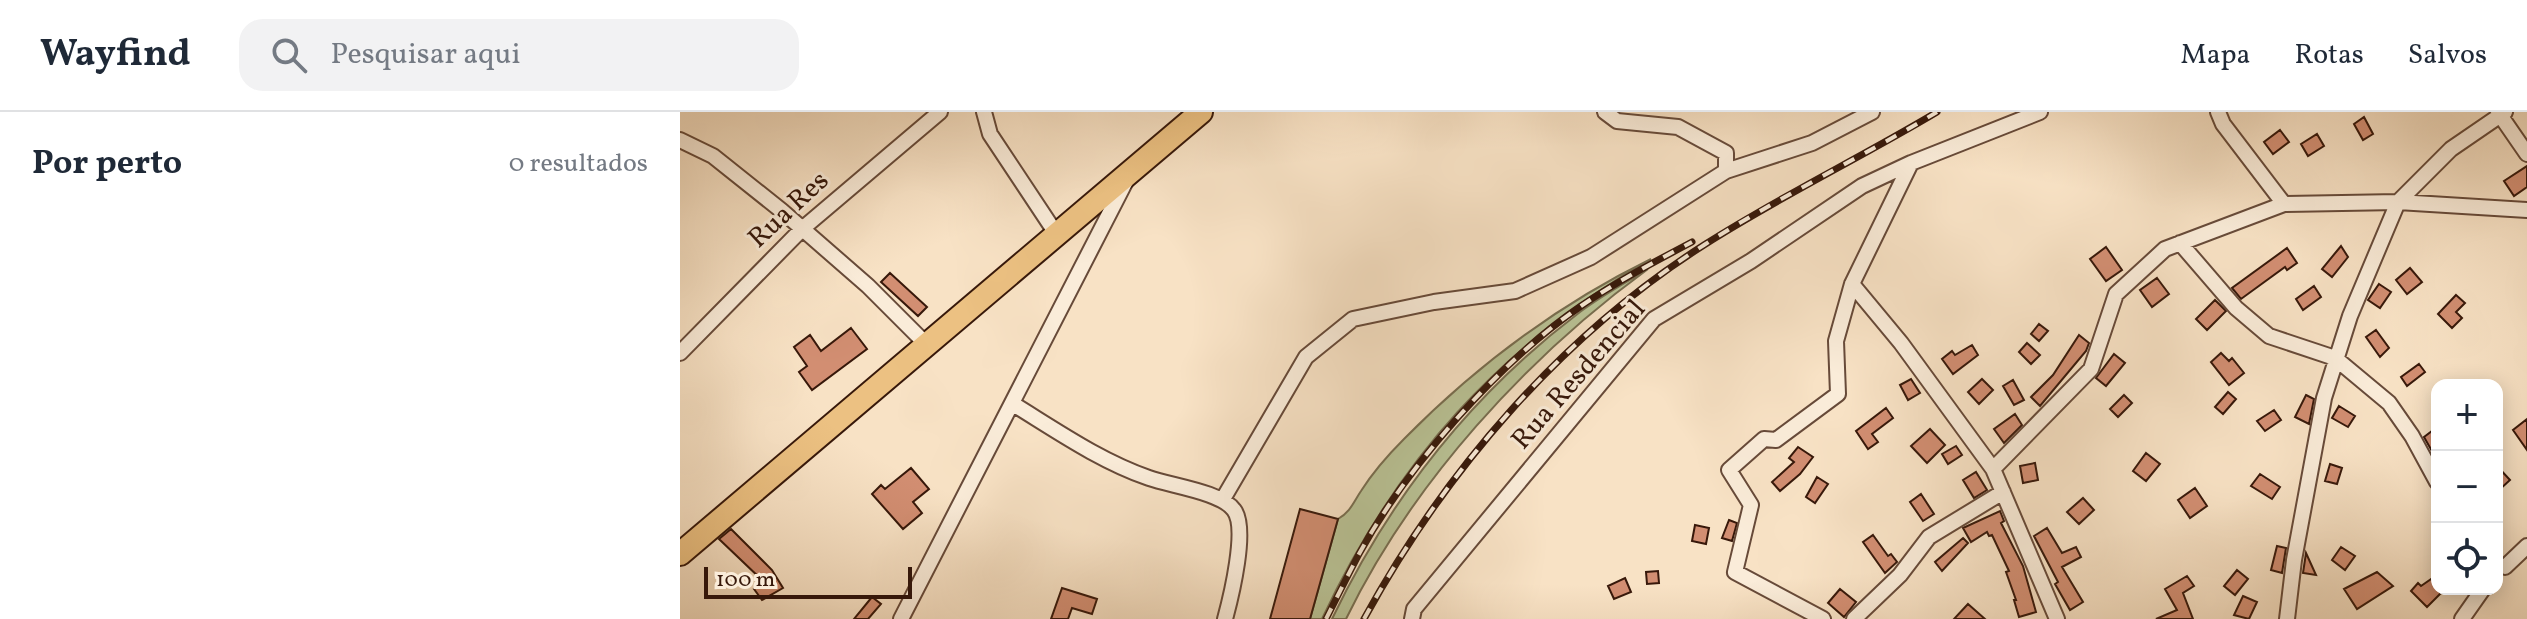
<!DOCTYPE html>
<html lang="pt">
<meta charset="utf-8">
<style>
:root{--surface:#fff;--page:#f2f2f3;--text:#1f2937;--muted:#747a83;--line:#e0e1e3}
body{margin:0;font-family:Vollkorn,serif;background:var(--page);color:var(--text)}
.controls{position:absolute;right:24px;bottom:24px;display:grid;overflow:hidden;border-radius:16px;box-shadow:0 4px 20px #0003}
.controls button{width:72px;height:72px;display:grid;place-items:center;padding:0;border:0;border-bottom:2px solid var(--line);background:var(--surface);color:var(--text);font:40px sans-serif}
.scale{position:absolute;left:24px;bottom:20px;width:208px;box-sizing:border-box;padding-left:8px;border:4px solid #37180a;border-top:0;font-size:22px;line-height:28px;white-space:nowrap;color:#37180a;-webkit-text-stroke:6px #faecd9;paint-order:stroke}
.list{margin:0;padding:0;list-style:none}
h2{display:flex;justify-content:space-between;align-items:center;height:104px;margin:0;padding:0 32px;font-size:34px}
h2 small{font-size:26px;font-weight:400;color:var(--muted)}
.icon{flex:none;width:44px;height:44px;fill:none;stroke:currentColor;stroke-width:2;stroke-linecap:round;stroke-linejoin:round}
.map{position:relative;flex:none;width:1847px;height:507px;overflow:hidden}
header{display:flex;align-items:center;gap:48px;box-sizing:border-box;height:112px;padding:0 40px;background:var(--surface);border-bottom:2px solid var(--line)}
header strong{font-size:38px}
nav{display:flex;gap:44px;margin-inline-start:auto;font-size:28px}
.search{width:560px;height:72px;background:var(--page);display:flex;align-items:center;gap:20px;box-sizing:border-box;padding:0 28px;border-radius:24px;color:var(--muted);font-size:30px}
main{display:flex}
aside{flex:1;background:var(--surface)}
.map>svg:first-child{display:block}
.green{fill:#bac497;stroke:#786e50;stroke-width:2}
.building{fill:#d28e72;stroke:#37180a;stroke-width:2}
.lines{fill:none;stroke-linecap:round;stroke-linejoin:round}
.minor-casing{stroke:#674a39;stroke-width:18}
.primary-casing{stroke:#37180a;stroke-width:26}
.minor{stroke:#faecd9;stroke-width:14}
.primary{stroke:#ecc182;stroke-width:22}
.rail-casing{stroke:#37180a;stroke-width:7}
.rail{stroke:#faecd9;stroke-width:4;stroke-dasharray:12;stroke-linecap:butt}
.labels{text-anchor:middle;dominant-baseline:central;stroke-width:6;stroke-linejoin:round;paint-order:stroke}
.street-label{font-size:28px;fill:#37180a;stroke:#faecd9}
</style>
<header>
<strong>Wayfind</strong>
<div class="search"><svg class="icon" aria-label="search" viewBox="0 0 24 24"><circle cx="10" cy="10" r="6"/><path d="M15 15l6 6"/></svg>Pesquisar aqui</div>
<nav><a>Mapa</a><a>Rotas</a><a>Salvos</a></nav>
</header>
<main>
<aside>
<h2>Por perto<small>0 resultados</small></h2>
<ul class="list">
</ul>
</aside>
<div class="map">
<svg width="1847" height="507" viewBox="0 0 1847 507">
<rect width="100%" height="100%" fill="#f8e2c5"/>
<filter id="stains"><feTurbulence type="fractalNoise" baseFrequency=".0025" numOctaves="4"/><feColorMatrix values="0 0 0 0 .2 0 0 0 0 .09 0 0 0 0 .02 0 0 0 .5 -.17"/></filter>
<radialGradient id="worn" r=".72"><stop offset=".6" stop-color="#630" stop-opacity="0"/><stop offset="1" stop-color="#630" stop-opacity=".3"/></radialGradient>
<!-- green -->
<path class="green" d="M971 147C820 233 716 349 642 507H630L658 407C671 399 673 391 681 379 693 360 708 343 724 327 798 252 877 193 971 147Z
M968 157C846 246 732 371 666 507H652C710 386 793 281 900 200 921 184 945 171 968 157Z"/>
<!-- building -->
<path class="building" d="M1684 5 1693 22 1683 28 1674 12Z
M1600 18 1609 30 1593 42 1584 30Z
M1637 22 1644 34 1628 44 1621 32Z
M1847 54V75L1834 84 1824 69Z
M1661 134 1668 145 1652 165 1642 157Z
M1426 135 1442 158 1426 169 1410 147Z
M1607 136 1617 151 1607 158 1605 155 1561 187 1552 176Z
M1730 156 1742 170 1727 182 1716 168Z
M210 161 247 195 238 204 201 170Z
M1477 166 1489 182 1472 195 1460 178Z
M1699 172 1711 180 1700 196 1688 188Z
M1634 174 1641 185 1623 198 1616 187Z
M1776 183 1785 191 1776 200 1782 206 1772 216 1758 202Z
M1535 188 1546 199 1527 218 1516 207Z
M1359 212 1368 219 1359 229 1351 222Z
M171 216 187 237 132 278 119 260 127 254 114 235 130 223 141 239Z
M1696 218 1709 236 1700 245 1686 225Z
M1399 223 1409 231 1406 239 1360 294 1351 285 1373 263Z
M1347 231 1360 243 1351 252 1339 240Z
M1292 233 1298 243 1273 262 1262 247 1272 239 1275 243Z
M1541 241 1549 249 1552 246 1564 261 1549 273 1531 250Z
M1434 242 1445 251 1426 274 1416 266Z
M1739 252 1745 260 1727 274 1721 265Z
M1231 267 1240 281 1228 288 1220 273Z
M1302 267 1313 278 1299 292 1288 280Z
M1333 268 1344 288 1334 293 1323 274Z
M1548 280 1556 287 1543 302 1535 295Z
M1444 283 1452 291 1438 305 1430 297Z
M1626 283 1634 287 1629 312 1615 305Z
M1659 294 1675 304 1668 315 1652 306Z
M1206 296 1213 306 1192 322 1198 330 1188 337 1176 319Z
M1594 298 1601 308 1585 319 1577 309Z
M1335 302 1342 313 1324 331 1314 317Z
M1847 307V338L1833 318Z
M1250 317 1265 333 1247 351 1231 334Z
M1752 319 1757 327V348L1744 325Z
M1276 334 1282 343 1268 352 1262 342Z
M1118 335 1133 345 1120 362 1100 379 1092 370 1114 350 1109 346Z
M1466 341 1480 352 1466 369 1453 359Z
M1355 351 1358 368 1343 371 1340 354Z
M1650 352 1662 356 1657 372 1645 369Z
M1817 354 1830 368 1817 380Z
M231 356 249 377 233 390 242 401 223 417 192 382 201 373 205 377Z
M1296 360 1307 378 1294 386 1283 368Z
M1580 362 1600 375 1592 387 1571 374Z
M1137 365 1148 372 1135 391 1126 385Z
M1515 376 1527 394 1510 406 1498 388Z
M1241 382 1254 402 1243 409 1230 390Z
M1403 386 1414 398 1399 412 1387 400Z
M620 397 658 407 630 507H590Z
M1320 399 1324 409 1321 411 1343 454 1356 500 1339 505 1334 488H1336L1326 460 1329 459 1312 423 1309 424 1307 420 1291 430 1283 416Z
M1049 408 1057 411 1052 429 1042 426Z
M1015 413 1029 416 1026 432 1012 429Z
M1367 416 1382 441 1396 435 1401 445 1382 455 1403 490 1390 498 1375 472 1378 470 1354 424Z
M51 417 92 458 103 476 82 488 74 477 84 470 39 427Z
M1193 423 1208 444 1211 442 1217 450 1205 461 1183 430Z
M1283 426 1288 431 1262 459 1255 450Z
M1597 434 1606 436 1602 461 1591 458Z
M1661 435 1675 444 1665 458 1652 448Z
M1626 441 1636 463 1623 461Z
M1557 458 1568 467 1555 483 1544 474Z
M978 459 979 471 967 472 966 460Z
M1697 460 1713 474 1677 497 1664 477Z
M1757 463V477H1765L1747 495 1731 479 1738 471 1741 474Z
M1507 464 1514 474 1503 481 1513 507H1476L1497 498 1485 477Z
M945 466 951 480 934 487 928 474Z
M382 476 417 487 412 502 392 496 388 507H371Z
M1160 477 1176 490 1164 505 1148 491Z
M1563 484 1577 490 1569 507 1554 503Z
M192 485 201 492 188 507H174Z
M1288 492 1305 507H1274Z"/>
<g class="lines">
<!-- minor casing -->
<g class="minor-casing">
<path id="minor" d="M304 0 310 22 377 123
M925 0 937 9 998 15 1046 41V59L1132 31 1192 0
M1538 0 1543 12 1604 92 1718 90 1847 98
M1818 0 1847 42
M0 28 33 44 102 99 188 174 247 233
M1500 131 1556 196 1589 224 1655 246 1709 291 1732 324 1757 370
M1172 172 1221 231 1313 357 1377 507
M0 241 122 117 260 0
M333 292C377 319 420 349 469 366 492 374 541 380 554 398 568 416 551 485 545 507
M1313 357 1411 257 1436 182 1485 137 1604 92
M543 387 626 245 673 207 754 190 835 179 911 145 1046 59
M1825 455 1847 434
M221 507 447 67
M732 507 734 497 974 207 1071 149 1182 74 1231 51
M1143 507 1055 460 1071 393 1049 358 1084 327 1096 328 1158 282 1156 229 1172 172 1231 51 1360 0
M1174 507 1220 463 1249 425 1323 380
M1607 507 1614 448 1644 286 1670 204 1718 90 1771 37 1825 0
M1782 507 1803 477"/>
</g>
<!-- primary casing -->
<g class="primary-casing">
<path id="primary" d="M0 442 521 0"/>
</g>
<!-- minor -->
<use href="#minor" class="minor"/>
<!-- primary -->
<use href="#primary" class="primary"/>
<!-- rail casing -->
<g class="rail-casing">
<path id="rail" d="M646 507C657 485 668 463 679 442 727 354 819 250 901 194 936 170 974 150 1012 130
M684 507C765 359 881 224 1024 133 1099 85 1180 46 1257 0"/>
</g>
<!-- rail -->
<use href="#rail" class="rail"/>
</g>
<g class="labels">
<!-- street labels -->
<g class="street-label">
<text transform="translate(109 98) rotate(-43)">Rua Res</text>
<text transform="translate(899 263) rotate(-49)">Rua Resdencial</text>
</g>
</g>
<rect width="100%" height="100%" filter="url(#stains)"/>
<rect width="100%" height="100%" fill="url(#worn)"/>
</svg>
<div class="controls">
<button>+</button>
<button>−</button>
<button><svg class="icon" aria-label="locate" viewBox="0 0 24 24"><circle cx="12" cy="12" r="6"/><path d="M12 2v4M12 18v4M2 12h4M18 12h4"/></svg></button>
</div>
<div class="scale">100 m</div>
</div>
</main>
